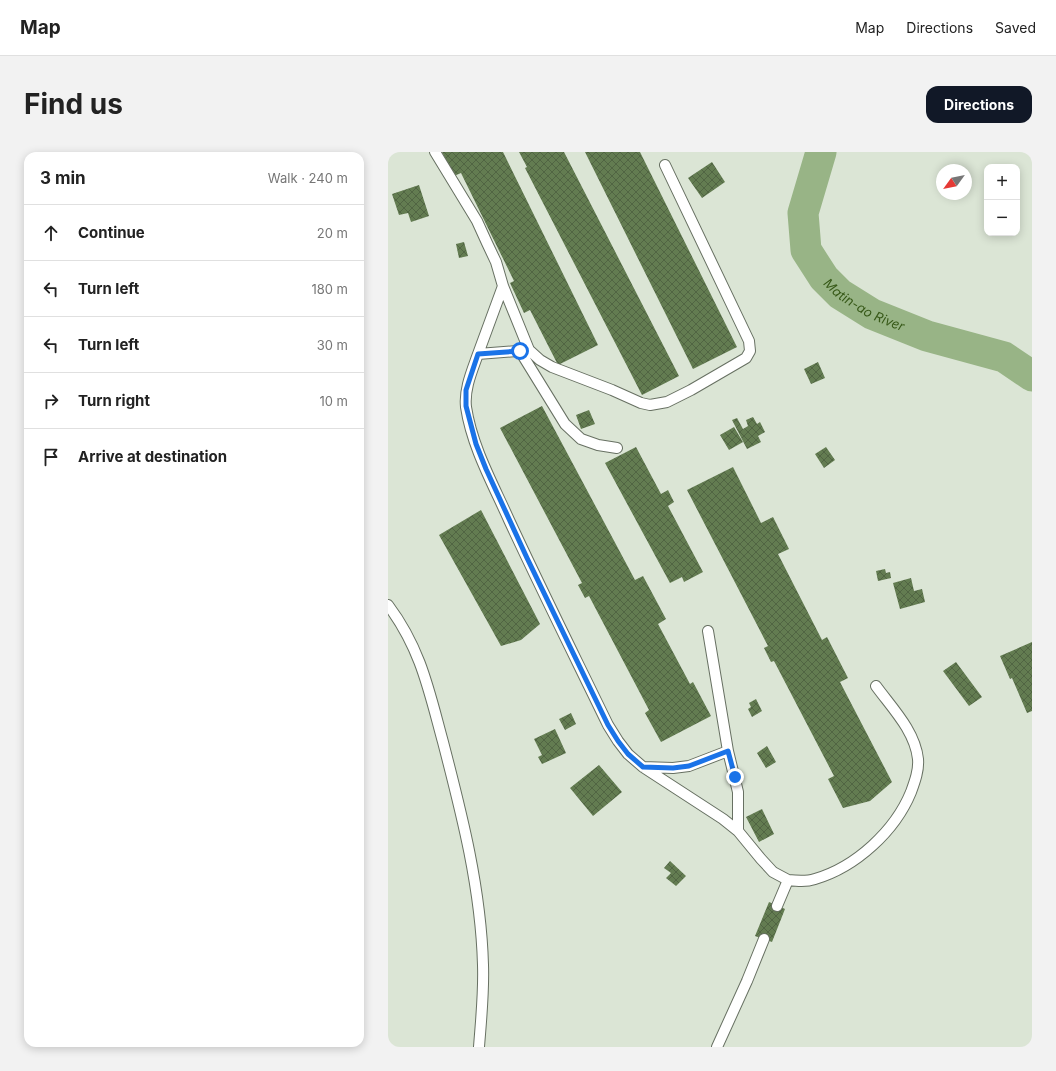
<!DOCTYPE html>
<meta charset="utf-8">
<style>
:root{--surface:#fff;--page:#f2f2f2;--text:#222;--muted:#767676;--line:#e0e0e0;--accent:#111827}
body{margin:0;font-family:Inter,sans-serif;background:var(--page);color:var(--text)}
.controls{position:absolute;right:12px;top:12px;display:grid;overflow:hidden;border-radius:8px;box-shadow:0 2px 10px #0003}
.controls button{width:36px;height:36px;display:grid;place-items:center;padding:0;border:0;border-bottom:1px solid var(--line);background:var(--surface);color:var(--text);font:20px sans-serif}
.compass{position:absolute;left:548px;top:12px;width:36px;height:36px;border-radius:50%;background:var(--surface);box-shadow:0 2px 10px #0003;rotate:237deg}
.stop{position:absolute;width:12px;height:12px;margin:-9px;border:3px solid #1a73e8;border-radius:50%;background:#fff}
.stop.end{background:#1a73e8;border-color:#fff;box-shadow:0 1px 4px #0008}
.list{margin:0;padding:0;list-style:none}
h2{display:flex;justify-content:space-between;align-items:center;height:52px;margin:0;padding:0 16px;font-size:17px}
h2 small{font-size:13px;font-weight:400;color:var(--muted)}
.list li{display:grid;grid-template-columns:26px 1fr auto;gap:12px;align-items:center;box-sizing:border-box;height:56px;padding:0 16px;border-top:1px solid var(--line)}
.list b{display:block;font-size:15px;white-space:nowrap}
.list em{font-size:13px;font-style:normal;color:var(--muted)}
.icon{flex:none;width:22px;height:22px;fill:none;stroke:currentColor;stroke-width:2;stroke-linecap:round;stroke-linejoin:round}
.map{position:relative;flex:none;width:644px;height:895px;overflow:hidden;border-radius:12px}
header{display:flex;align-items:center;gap:24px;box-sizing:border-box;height:56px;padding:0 20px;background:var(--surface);border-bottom:1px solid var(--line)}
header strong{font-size:19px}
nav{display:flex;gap:22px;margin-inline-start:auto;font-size:14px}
.intro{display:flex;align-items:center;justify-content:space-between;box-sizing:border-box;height:96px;padding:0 24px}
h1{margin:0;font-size:28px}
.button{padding:10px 18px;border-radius:12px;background:var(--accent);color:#fff;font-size:14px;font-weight:700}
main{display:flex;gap:24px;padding:0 24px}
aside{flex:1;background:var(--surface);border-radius:12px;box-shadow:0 2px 10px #0003}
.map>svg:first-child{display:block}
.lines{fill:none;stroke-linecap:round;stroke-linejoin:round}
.river{stroke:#98b486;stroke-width:31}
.building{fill:url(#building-cross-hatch)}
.lane-casing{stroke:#677062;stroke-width:12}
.lane{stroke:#fff;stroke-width:10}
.route{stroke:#1a73e8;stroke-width:5}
.labels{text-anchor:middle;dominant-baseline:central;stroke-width:3;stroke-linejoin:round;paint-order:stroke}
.water-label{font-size:13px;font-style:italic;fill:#375918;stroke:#fff}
</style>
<header>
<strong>Map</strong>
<nav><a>Map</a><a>Directions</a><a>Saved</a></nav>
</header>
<div class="intro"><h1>Find us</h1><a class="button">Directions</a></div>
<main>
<aside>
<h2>3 min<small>Walk · 240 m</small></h2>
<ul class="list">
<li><svg class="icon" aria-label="ahead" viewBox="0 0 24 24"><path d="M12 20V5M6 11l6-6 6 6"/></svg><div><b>Continue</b></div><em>20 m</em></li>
<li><svg class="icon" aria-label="left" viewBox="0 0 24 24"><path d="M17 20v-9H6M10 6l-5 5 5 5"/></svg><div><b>Turn left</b></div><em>180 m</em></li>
<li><svg class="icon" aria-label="left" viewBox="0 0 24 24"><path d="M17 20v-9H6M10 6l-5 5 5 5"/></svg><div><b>Turn left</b></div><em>30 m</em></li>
<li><svg class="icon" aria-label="right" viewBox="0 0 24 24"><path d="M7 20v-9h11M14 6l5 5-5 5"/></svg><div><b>Turn right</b></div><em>10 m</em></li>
<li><svg class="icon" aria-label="arrive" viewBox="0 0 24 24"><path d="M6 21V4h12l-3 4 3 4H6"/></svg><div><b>Arrive at destination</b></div></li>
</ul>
</aside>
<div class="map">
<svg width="644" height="895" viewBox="0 0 644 895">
<defs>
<pattern id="building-cross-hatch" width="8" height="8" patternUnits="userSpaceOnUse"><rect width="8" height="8" fill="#637c51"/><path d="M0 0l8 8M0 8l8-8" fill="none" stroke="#516543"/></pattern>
</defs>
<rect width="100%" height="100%" fill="#dbe5d5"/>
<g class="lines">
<!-- river -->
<path class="river" id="s1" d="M433 0 415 61 418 98 436 126 452 142 484 162 539 184 616 205 644 224"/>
</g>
<!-- building -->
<path class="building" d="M54 0H115L210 193 170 213 142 158 136 161 122 131 126 129 73 21 66 24Z
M131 0H176L291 224 254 243 137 16 139 15Z
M197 0H252L349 195 305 217Z
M324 10 337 30 314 46 300 26Z
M31 33 41 64 23 70 20 61 11 63 4 42Z
M76 90 80 104 71 106 68 92Z
M430 210 437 226 423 232 416 217Z
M154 254 247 428 255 424 278 467 270 472 302 532 305 530 323 564 273 590 257 561 261 558 201 444 197 446 190 433 194 431 112 276Z
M201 258 207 272 193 277 188 263Z
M365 265 369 272 372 270 377 280 370 284 373 290 359 297 344 268 349 266 355 277 360 274 358 268Z
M346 275 355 290 341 298 332 283Z
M248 295 273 342 280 338 286 350 280 354 315 420 296 430 294 425 282 431 217 311Z
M438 295 447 308 436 316 427 302Z
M345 315 373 371 385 365 401 397 390 402 434 488 439 485 460 526 452 530 504 630 482 649 455 656 440 627 446 624 386 509 383 510 376 496 380 494 299 338Z
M93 358 152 472 133 488 113 494 51 383Z
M497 417 498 421 502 420 503 426 490 429 488 419Z
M523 426 526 439 534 437 537 450 512 457 505 431Z
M644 490V559L639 561 624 526 622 527 612 504Z
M568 510 594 545 581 554 555 519Z
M368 547 374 559 364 565 360 557 363 555 361 551Z
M183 561 188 572 177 578 171 567Z
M167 577 178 601 154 612 150 605 154 603 146 587Z
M379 594 388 610 378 616 369 601Z
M211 613 234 640 205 664 182 636Z
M374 657 386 682 371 690 358 665Z
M282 709 298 724 288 734 278 726 283 721 276 716Z
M381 750 397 757 384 790 367 784Z"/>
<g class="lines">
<!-- lane casing -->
<g class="lane-casing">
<path id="lane" d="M47 0 89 69 99 91 108 110 115 134 90 202
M277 13 361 189 362 199 358 206 303 238 279 250 262 253 253 251 224 238 164 215 152 208 141 198 90 202C84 219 76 237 78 255 84 295 105 332 121 368 153 437 187 505 220 573L230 589 240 602 255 615 335 667 350 679 373 707 385 720 400 728
M115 134 141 198
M132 199 177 272 193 287 210 293 229 296
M0 453C33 497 41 539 55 590 74 663 93 737 95 813 96 841 93 868 91 895
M340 599 350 640V679
M255 615 285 616 301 614 340 599 320 479
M389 754 400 728C409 729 418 730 427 727 468 715 507 679 523 640 527 629 531 618 530 607 527 579 504 556 488 534
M329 895 359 829 376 787"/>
</g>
<!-- lane -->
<use href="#lane" class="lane"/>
</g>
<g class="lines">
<!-- route -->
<path class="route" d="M132 199 90 202 78 238V254L88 292 98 317 139 406 220 573 230 589 240 602 255 615 285 616 301 614 340 599 347 625"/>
</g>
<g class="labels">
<!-- water labels -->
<g class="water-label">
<text stroke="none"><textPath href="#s1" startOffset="183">Matin-ao River</textPath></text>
</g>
</g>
</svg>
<div class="controls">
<button>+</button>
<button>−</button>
</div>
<svg class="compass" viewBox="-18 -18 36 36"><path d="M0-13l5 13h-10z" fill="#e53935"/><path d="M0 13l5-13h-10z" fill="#767676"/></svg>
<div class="stop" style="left:132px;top:199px"></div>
<div class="stop end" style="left:347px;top:625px"></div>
</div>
</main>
